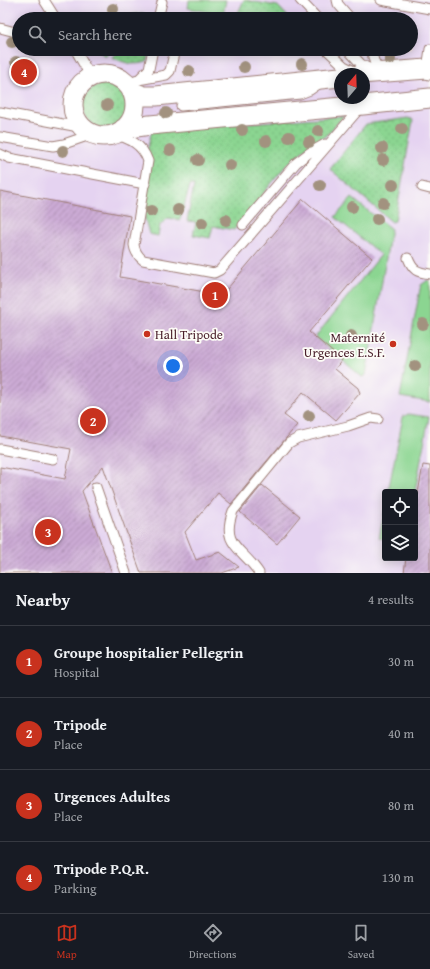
<!DOCTYPE html>
<meta charset="utf-8">
<style>
:root{--surface:#171b24;--page:#20242c;--text:#f1f3f6;--muted:#9ea1a6;--line:#363941;--accent:#c8321e}
body{margin:0;font-family:"Gentium Book Plus",serif;background:var(--page);color:var(--text)}
.controls{position:absolute;right:12px;bottom:12px;display:grid;overflow:hidden;border-radius:4px;box-shadow:0 2px 10px #0003}
.controls button{width:36px;height:36px;display:grid;place-items:center;padding:0;border:0;border-bottom:1px solid var(--line);background:var(--surface);color:var(--text);font:20px sans-serif}
.compass{position:absolute;left:334px;top:68px;width:36px;height:36px;border-radius:50%;background:var(--surface);box-shadow:0 2px 10px #0003;rotate:19deg}
.you{position:absolute;left:173px;top:366px;width:14px;height:14px;margin:-10px;border:3px solid #fff;border-radius:50%;background:#1a73e8;box-shadow:0 0 0 6px #1a73e833}
.badge{display:grid;place-items:center;width:26px;height:26px;border-radius:50%;background:var(--accent);color:#fff;font-size:13px;font-weight:700}
.pin{position:absolute;translate:-50% -50%;border:2px solid #fff;box-shadow:0 1px 4px #0006}
.list{margin:0;padding:0;list-style:none}
h2{display:flex;justify-content:space-between;align-items:center;height:52px;margin:0;padding:0 16px;font-size:17px}
h2 small{font-size:13px;font-weight:400;color:var(--muted)}
.list li{display:grid;grid-template-columns:26px 1fr auto;gap:12px;align-items:center;box-sizing:border-box;height:72px;padding:0 16px;border-top:1px solid var(--line)}
.list b{display:block;font-size:15px;white-space:nowrap}
.list p{margin:0;font-size:13px;white-space:nowrap;color:var(--muted)}
.list em{font-size:13px;font-style:normal;color:var(--muted)}
.icon{flex:none;width:22px;height:22px;fill:none;stroke:currentColor;stroke-width:2;stroke-linecap:round;stroke-linejoin:round}
.map{position:relative;flex:none;width:430px;height:573px;overflow:hidden}
.search{position:absolute;background:var(--surface);box-shadow:0 2px 10px #0003;left:12px;right:12px;top:12px;height:44px;display:flex;align-items:center;gap:10px;box-sizing:border-box;padding:0 14px;border-radius:22px;color:var(--muted);font-size:15px}
.sheet{height:340px;background:var(--surface)}
nav{display:flex;justify-content:space-around;align-items:center;box-sizing:border-box;height:56px;border-top:1px solid var(--line);background:var(--surface);font-size:11px;color:var(--muted)}
nav a{display:grid;justify-items:center;gap:2px}
nav .on{color:var(--accent)}
.map>svg:first-child{display:block}
.built{fill:#e5d3f1;fill-rule:evenodd}
.grass{fill:url(#grass-dots);stroke:#6a7a5e}
.garden{fill:#8bd591;stroke:#6a7a5e}
.building{fill:url(#building-hatch)}
.lines{fill:none;stroke-linecap:round;stroke-linejoin:round}
.lane-casing{stroke:#9f7e76;stroke-width:11}
.street-casing{stroke:#9f7e76;stroke-width:21}
.lane{stroke:#fff;stroke-width:9}
.street{stroke:#fff;stroke-width:19}
.tree{fill:#a2927f}
.poi-dot{fill:#c8321e;stroke:#fdfcf7;stroke-width:1.5}
.labels{text-anchor:middle;dominant-baseline:central;stroke-width:3.5;stroke-linejoin:round;paint-order:stroke}
.poi-label{font-size:13px;fill:#4a1f2b;stroke:#fdfcf7;text-anchor:start}
</style>
<div class="map">
<svg width="430" height="573" viewBox="0 0 430 573">
<defs>
<pattern id="grass-dots" width="8" height="8" patternUnits="userSpaceOnUse"><rect width="8" height="8" fill="#8bd591"/><path d="M2 2h.1M6 6h.1" fill="none" stroke="#79b67d" stroke-width="1.8" stroke-linecap="round"/></pattern>
<pattern id="building-hatch" width="6" height="6" patternUnits="userSpaceOnUse"><rect width="6" height="6" fill="#ccabd5"/><path d="M-1 1l2-2M0 6l6-6M5 7l2-2" fill="none" stroke="#a88bad"/></pattern>
</defs>
<rect width="100%" height="100%" fill="#fdfcf7"/>
<filter id="ink" filterUnits="userSpaceOnUse"><feTurbulence type="fractalNoise" baseFrequency=".025" numOctaves="2"/><feDisplacementMap in="SourceGraphic" scale="8" xChannelSelector="R" yChannelSelector="G"/><feConvolveMatrix kernelMatrix="1 2 1 2 8 2 1 2 1" color-interpolation-filters="sRGB"/></filter>
<filter id="wash" filterUnits="userSpaceOnUse"><feTurbulence type="fractalNoise" baseFrequency=".012" numOctaves="4" result="noise"/><feDisplacementMap in="SourceGraphic" scale="16" xChannelSelector="R" yChannelSelector="G"/><feGaussianBlur stdDeviation="0.9" result="paint"/><feColorMatrix in="noise" values="0 0 0 0 0 0 0 0 0 0 0 0 0 0 0 0 0 1.4 0 .05"/><feComposite in="paint" operator="in"/></filter>
<g filter="url(#wash)">
<rect width="100%" height="100%" fill="#f4dcc0"/>
<!-- built -->
<path class="built" d="M0 0H430V573H0ZM19 19H411V49H19ZM340 74H364V98H340ZM385 492H415V558H385Z"/>
<!-- grass -->
<path class="grass" d="M244 0 278 6 290 19H235Z
M144 13 140 19H92Z
M96 49H113L105 56Z
M121 49H149L147 62C133 66 124 63 112 57Z
M83 106a22 22 0 1 1 44 0a22 22 0 1 1-44 0Z
M344 116 326 136 306 148 290 163H288L234 230 213 226 210 238 193 235 196 222 187 221 194 185H190L180 220 168 218 160 225 158 236 149 234 143 212 147 150 152 130Z
M408 118 413 120 395 221 392 222 330 169 366 124Z"/>
<!-- garden -->
<path class="garden" d="M189 0H226L223 15 188 8Z
M352 198 391 229 366 375 362 377 315 337 381 255 335 217Z
M428 280 430 281V402L400 397 420 289 421 285Z
M408 414 429 417 415 492H388L403 417Z
M385 509V539L379 538Z"/>
<g id="blocks">
<!-- building -->
<path class="building" d="M0 191 130 216 120 277 222 295 303 199 372 258 309 332 342 360 335 369 358 388 360 393 336 420 303 392 284 415 297 425 231 504 218 493 185 532 196 560 220 552 239 567 222 573H141L103 466 82 491 112 573H0V467L65 479 71 449 0 436Z
M423 465 430 466V573H404L406 558H415V510Z
M262 485 300 516 277 544 240 512Z"/>
</g>
</g>
<g filter="url(#ink)">
<use href="#blocks" fill-opacity="0" stroke="#9f7e76" stroke-width="1"/>
<g class="lines">
<!-- lane casing -->
<g class="lane-casing">
<path id="lane" d="M44 0 56 19
M300 0 318 19
M337 0 338 4 351 19
M381 0 430 9
M158 19 162 2
M0 28 19 33
M75 49 91 77
M326 49 344 66 360 74
M347 49 361 64 372 70
M371 49 374 61 381 73
M427 69 430 49
M139 79 149 69 153 49
M127 84 138 80 166 75 170 71 175 49
M181 106 300 94 310 90 320 83
M0 112 84 128
M114 134C130 139 142 144 148 161L134 245C135 252 138 256 143 260L214 273 220 270 360 108
M0 137 53 146 64 144 93 134
M0 154 9 158 145 184
M422 187 430 189
M243 225 296 163 309 153 325 144
M408 258C413 271 417 272 430 274
M0 449 53 459
M96 487 126 573
M259 573C243 548 220 546 233 511L289 443 298 438 348 426 371 418 378 419"/>
</g>
<!-- street casing -->
<g class="street-casing">
<path id="street" d="M360 74 427 69 430 70
M73 105a31 31 0 1 1 62 0a31 31 0 1 1-62 0Z
M133 92 144 96H156L340 77
M123 129 150 125 363 105 430 98"/>
</g>
<!-- lane -->
<use href="#lane" class="lane"/>
<!-- street -->
<use href="#street" class="street"/>
</g>
<!-- trees -->
<g class="tree">
<circle cx="113" cy="9" r="6"/>
<circle cx="12" cy="42" r="6"/>
<circle cx="390" cy="59" r="6"/>
<circle cx="16" cy="62" r="6"/>
<circle cx="302" cy="64" r="6"/>
<circle cx="244" cy="67" r="6"/>
<circle cx="189" cy="71" r="6"/>
<circle cx="107" cy="105" r="6"/>
<circle cx="166" cy="113" r="6"/>
<circle cx="402" cy="129" r="6"/>
<circle cx="242" cy="130" r="6"/>
<circle cx="318" cy="131" r="6"/>
<circle cx="289" cy="137" r="6"/>
<circle cx="266" cy="141" r="6"/>
<circle cx="309" cy="142" r="6"/>
<circle cx="382" cy="148" r="6"/>
<circle cx="170" cy="150" r="6"/>
<circle cx="63" cy="151" r="6"/>
<circle cx="198" cy="160" r="6"/>
<circle cx="383" cy="160" r="6"/>
<circle cx="230" cy="165" r="6"/>
<circle cx="320" cy="185" r="6"/>
<circle cx="393" cy="185" r="6"/>
<circle cx="383" cy="203" r="6"/>
<circle cx="352" cy="207" r="6"/>
<circle cx="178" cy="210" r="6"/>
<circle cx="151" cy="211" r="6"/>
<circle cx="377" cy="219" r="6"/>
<circle cx="226" cy="220" r="6"/>
<circle cx="202" cy="223" r="6"/>
<circle cx="423" cy="324" r="6"/>
<circle cx="351" cy="336" r="6"/>
<circle cx="415" cy="366" r="6"/>
<circle cx="309" cy="416" r="6"/>
</g>
</g>
<!-- markers -->
<g class="poi-dot">
<circle cx="147" cy="334" r="4"/>
<circle cx="393" cy="344" r="4"/>
</g>
<g class="labels">
<!-- poi labels -->
<g class="poi-label">
<text x="155" y="334">Hall Tripode</text>
<text x="385" y="337" text-anchor="end">Maternité<tspan x="385" dy="15">Urgences E.S.F.</tspan></text>
</g>
</g>
</svg>
<div class="controls">
<button><svg class="icon" aria-label="locate" viewBox="0 0 24 24"><circle cx="12" cy="12" r="6"/><path d="M12 2v4M12 18v4M2 12h4M18 12h4"/></svg></button>
<button><svg class="icon" aria-label="layers" viewBox="0 0 24 24"><path d="M12 4l9 5-9 5-9-5zM3 14l9 5 9-5"/></svg></button>
</div>
<svg class="compass" viewBox="-18 -18 36 36"><path d="M0-13l5 13h-10z" fill="#e53935"/><path d="M0 13l5-13h-10z" fill="#9ea1a6"/></svg>
<div class="you"></div>
<div class="pin badge" style="left:215px;top:295px">1</div>
<div class="pin badge" style="left:93px;top:421px">2</div>
<div class="pin badge" style="left:48px;top:532px">3</div>
<div class="pin badge" style="left:24px;top:72px">4</div>
<div class="search"><svg class="icon" aria-label="search" viewBox="0 0 24 24"><circle cx="10" cy="10" r="6"/><path d="M15 15l6 6"/></svg>Search here</div>
</div>
<section class="sheet">
<h2>Nearby<small>4 results</small></h2>
<ul class="list">
<li><span class="badge">1</span><div><b>Groupe hospitalier Pellegrin</b><p>Hospital</p></div><em>30 m</em></li>
<li><span class="badge">2</span><div><b>Tripode</b><p>Place</p></div><em>40 m</em></li>
<li><span class="badge">3</span><div><b>Urgences Adultes</b><p>Place</p></div><em>80 m</em></li>
<li><span class="badge">4</span><div><b>Tripode P.Q.R.</b><p>Parking</p></div><em>130 m</em></li>
</ul>
</section>
<nav>
<a class="on"><svg class="icon" aria-label="map" viewBox="0 0 24 24"><path d="M3 6l6-2 6 2 6-2v14l-6 2-6-2-6 2zM9 4v14M15 6v14"/></svg>Map</a>
<a><svg class="icon" aria-label="directions" viewBox="0 0 24 24"><path d="M12 3l9 9-9 9-9-9zM9 14v-3h6M13 9l2 2-2 2"/></svg>Directions</a>
<a><svg class="icon" aria-label="saved" viewBox="0 0 24 24"><path d="M7 4h10v16l-5-4-5 4z"/></svg>Saved</a>
</nav>
